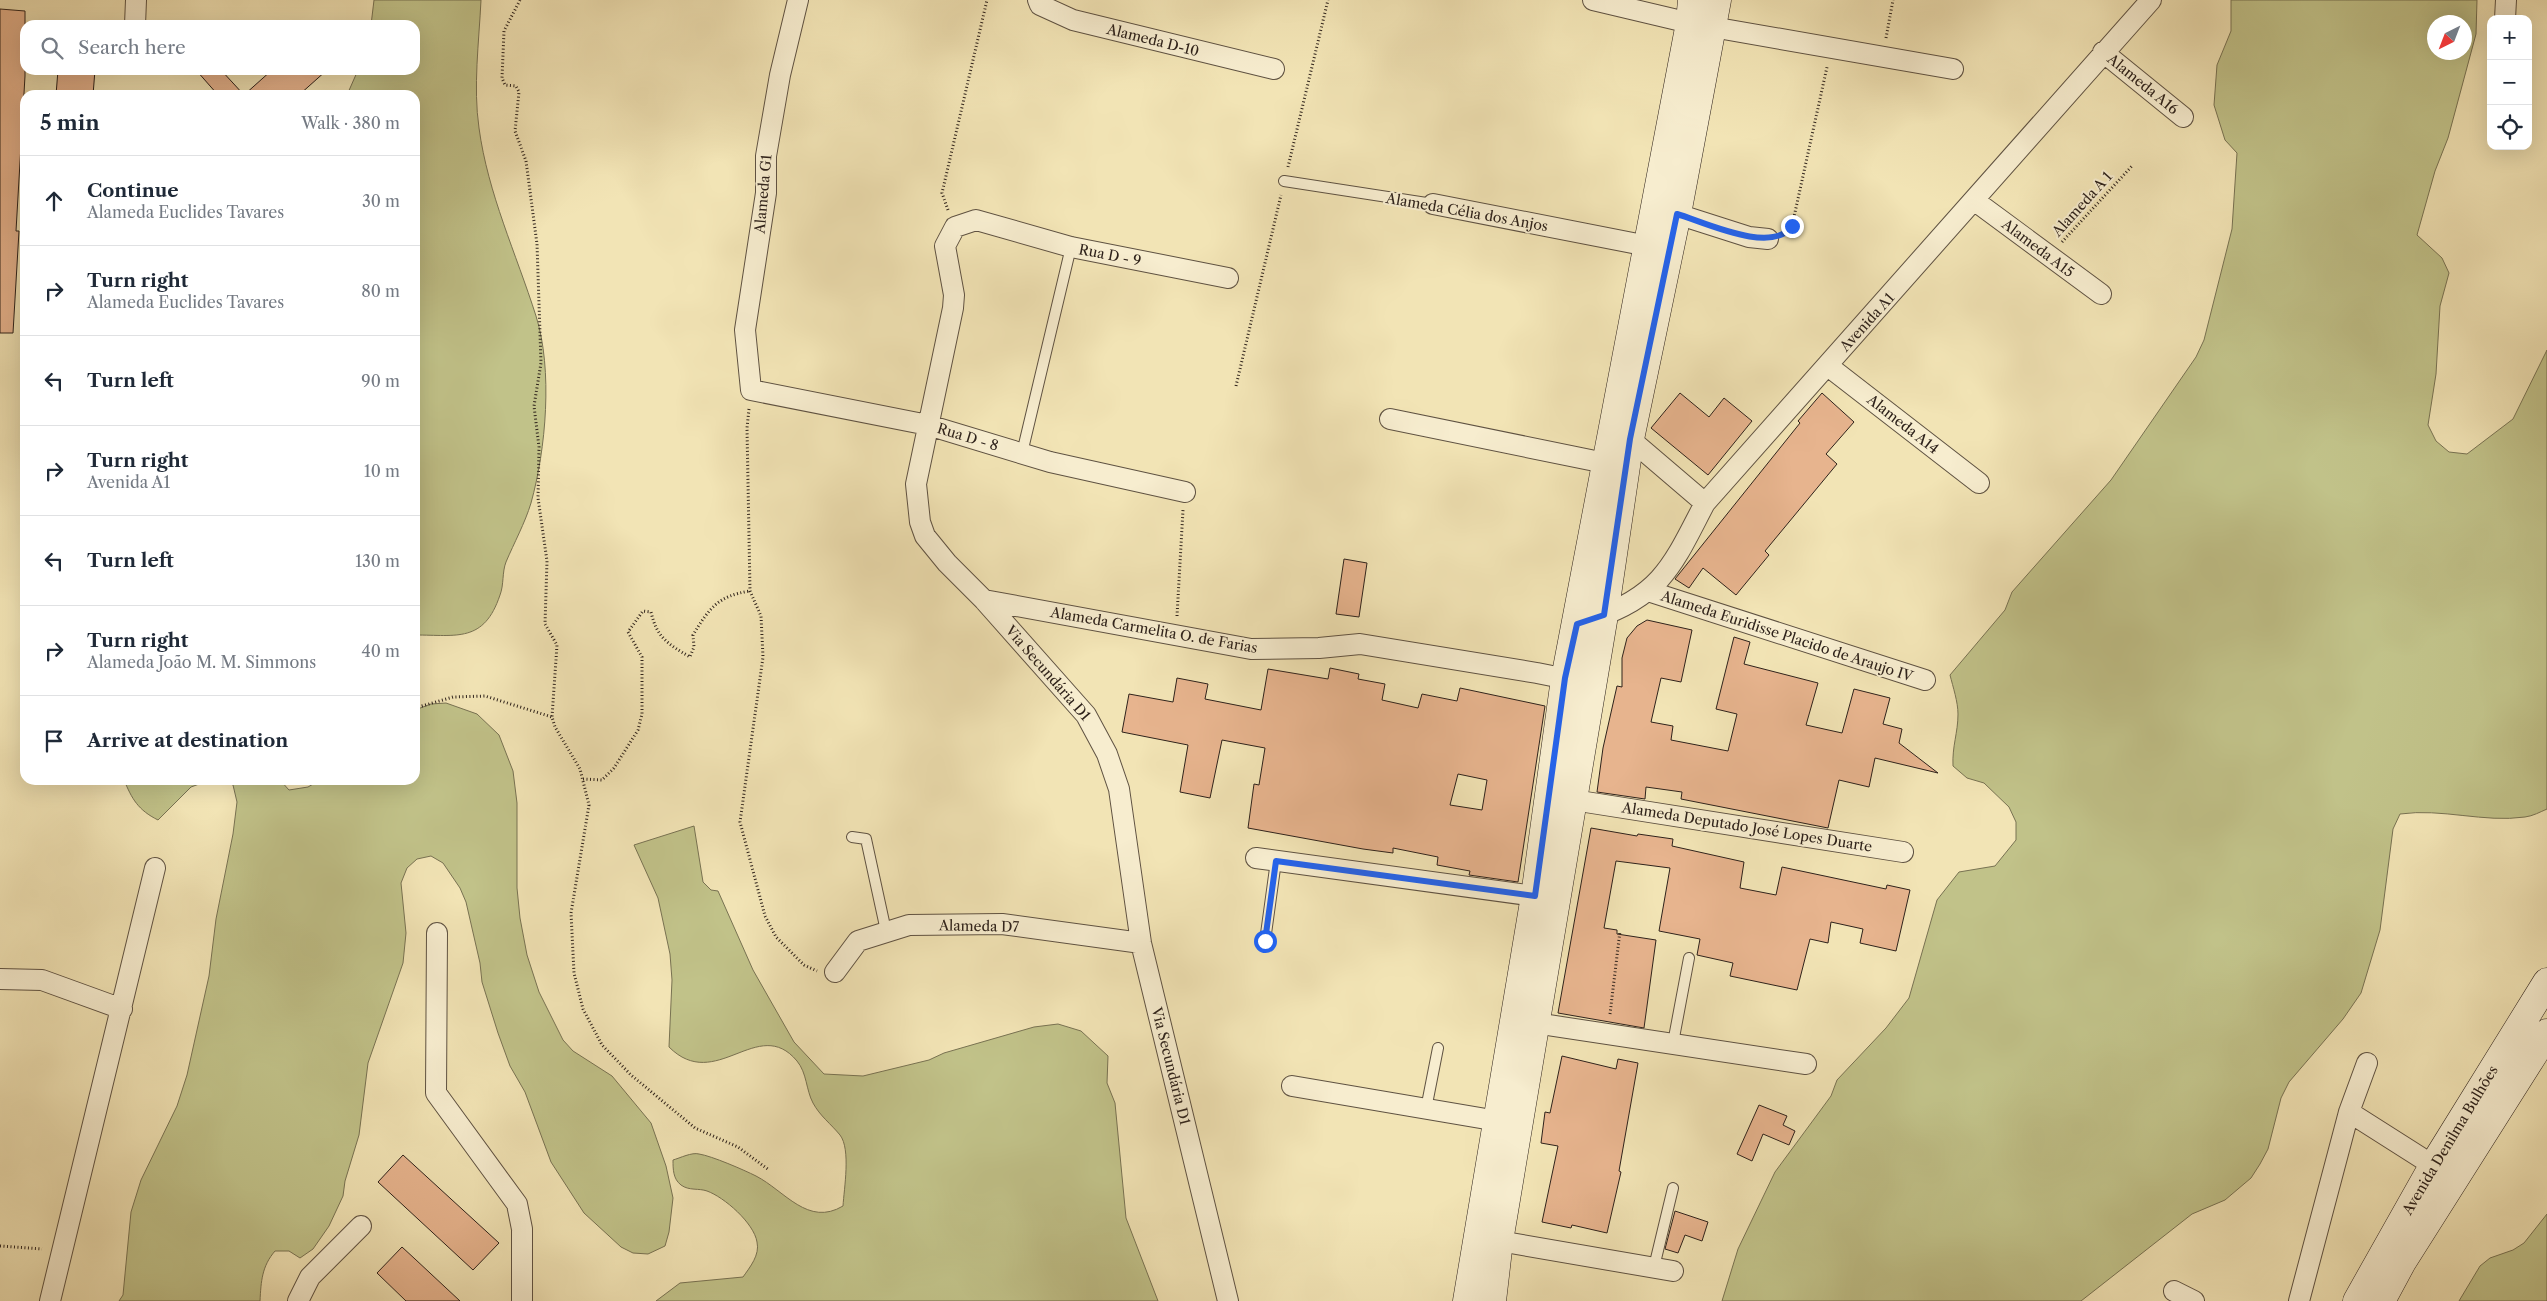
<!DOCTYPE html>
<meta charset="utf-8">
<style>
:root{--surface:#fff;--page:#f6f6f7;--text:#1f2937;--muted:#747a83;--line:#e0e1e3}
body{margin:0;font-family:"Libre Caslon Text",serif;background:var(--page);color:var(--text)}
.controls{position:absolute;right:15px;top:15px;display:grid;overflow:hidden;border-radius:10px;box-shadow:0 5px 20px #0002}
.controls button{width:45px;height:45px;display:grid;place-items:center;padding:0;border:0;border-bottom:1px solid var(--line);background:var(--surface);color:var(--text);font:25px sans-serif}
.compass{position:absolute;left:2427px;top:15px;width:45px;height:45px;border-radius:50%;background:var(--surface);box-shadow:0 5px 20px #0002;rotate:222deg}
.stop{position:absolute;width:15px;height:15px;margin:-11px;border:4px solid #2563eb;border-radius:50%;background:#fff}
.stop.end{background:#2563eb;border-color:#fff;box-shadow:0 1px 5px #0008}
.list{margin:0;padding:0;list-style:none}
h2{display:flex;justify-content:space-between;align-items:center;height:65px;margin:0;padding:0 20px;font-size:21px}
h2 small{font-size:16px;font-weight:400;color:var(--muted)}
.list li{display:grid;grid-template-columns:32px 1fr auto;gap:15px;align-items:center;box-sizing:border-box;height:90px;padding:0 20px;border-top:1px solid var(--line)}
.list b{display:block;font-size:19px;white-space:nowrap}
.list p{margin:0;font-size:16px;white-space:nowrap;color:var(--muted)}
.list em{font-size:16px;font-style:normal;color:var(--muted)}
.icon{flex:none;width:28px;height:28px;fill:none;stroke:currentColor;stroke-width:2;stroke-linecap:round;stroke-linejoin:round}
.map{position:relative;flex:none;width:2547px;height:1301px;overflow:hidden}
.search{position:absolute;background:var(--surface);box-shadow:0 5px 20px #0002;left:20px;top:20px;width:400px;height:55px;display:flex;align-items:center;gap:12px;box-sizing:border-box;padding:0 18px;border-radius:15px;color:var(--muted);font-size:19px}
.panel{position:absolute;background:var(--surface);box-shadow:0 5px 20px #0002;left:20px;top:90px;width:400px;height:695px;border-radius:15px}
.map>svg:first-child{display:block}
.green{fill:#c1c289;stroke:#787252;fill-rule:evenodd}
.building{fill:#e7b48e;stroke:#2e221b;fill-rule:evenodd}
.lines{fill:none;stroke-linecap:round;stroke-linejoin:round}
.lane-casing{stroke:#5f5242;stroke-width:12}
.street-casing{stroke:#5f5242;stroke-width:22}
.secondary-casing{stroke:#2e221b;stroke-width:29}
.path{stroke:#2e221b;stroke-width:3;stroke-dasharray:1 2.5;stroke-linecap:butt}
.lane{stroke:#f7edcf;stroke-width:10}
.street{stroke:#f7edcf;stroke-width:20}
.secondary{stroke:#f7edcf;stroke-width:28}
.route{stroke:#2563eb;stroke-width:6}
.labels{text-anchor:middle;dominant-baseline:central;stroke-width:4;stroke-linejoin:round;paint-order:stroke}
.street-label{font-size:14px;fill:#2e221b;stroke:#f7edcf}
</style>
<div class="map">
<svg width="2547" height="1301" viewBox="0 0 2547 1301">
<rect width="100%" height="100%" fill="#f2e4b5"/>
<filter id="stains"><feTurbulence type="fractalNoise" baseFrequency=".004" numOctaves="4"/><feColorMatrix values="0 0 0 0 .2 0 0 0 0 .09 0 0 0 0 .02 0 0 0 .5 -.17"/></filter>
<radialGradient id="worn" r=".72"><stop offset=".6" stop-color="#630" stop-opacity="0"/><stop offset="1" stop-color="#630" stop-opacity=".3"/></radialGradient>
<!-- green -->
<path class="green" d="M374 0H481C479 42 473 87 479 128 488 194 516 253 536 316 553 370 546 449 531 503 525 523 514 543 506 562 502 572 504 585 500 595 484 643 457 635 415 635V95H347L358 70H415V25H371Z
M2231 0H2477L2476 34 2448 138 2435 171 2417 235 2442 258 2449 273 2440 306 2436 374 2428 425 2436 441 2449 452 2467 454 2513 419 2547 350V809C2540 812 2533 816 2525 817 2484 823 2442 808 2400 814L2393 829 2380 930 2361 993 2343 1019 2289 1082 2281 1098 2268 1149 2260 1164 2251 1178 2225 1200 2192 1214 2081 1301H1722L1738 1249 1775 1172 1831 1096 1837 1080 1886 1028 1909 998 1937 900 1959 872 1995 866 2016 840V822L2009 807 1984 783 1967 778 1953 766C1952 746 1958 733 1958 714 1958 702 1953 687 1950 675L2005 610 2012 592 2111 480 2196 357 2204 340 2232 229 2237 153 2225 140 2214 105 2217 65 2231 31ZM2434 22H2464V52H2434Z
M446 703 477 714 499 735 513 771 517 803V888L520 918 527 955 539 992 563 1040 573 1051 612 1076 651 1123 666 1166 673 1198 669 1232 665 1246 648 1254 633 1253 621 1247 584 1213 551 1162 525 1092 510 1066 498 1033 482 982 480 963 466 902 460 888 443 863 431 856 417 859 407 868 401 883 406 933 403 963 368 1063 359 1135 345 1181 343 1196 329 1226 313 1249 300 1258 289 1251H275C262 1266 261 1281 260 1301H119L123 1295 131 1212 141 1180 177 1106 187 1075 209 976 216 919 233 834 237 802 233 785 225 780H280L289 790 308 787 320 780H415V710L431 704Z
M124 780H210L191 787 158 820C138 810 132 799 124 780Z
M694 826 703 882 711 890 718 891 753 970 794 1042 824 1074 863 1076 929 1060 944 1053 1034 1027 1058 1024 1081 1031 1108 1056 1107 1083 1115 1103 1126 1218 1158 1301H656L680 1283 743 1277C750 1267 760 1255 757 1242 754 1223 724 1197 707 1191 699 1188 689 1191 681 1185 673 1179 673 1169 673 1160 680 1158 692 1152 699 1154 712 1156 744 1170 756 1176 785 1191 808 1227 843 1206 844 1189 851 1149 840 1135 831 1124 820 1116 813 1103 806 1090 807 1073 797 1061 758 1014 716 1094 669 1047L672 980 670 954 658 898 634 845Z
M2547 1214V1301H2459L2480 1266 2490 1258 2513 1250 2524 1243Z"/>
<!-- building -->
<path class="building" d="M0 9 25 11V76L16 231H19L13 333H0Z
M58 70H95L93 95H56Z
M196 70H221L244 95 272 70H327L299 95H218Z
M1680 393 1709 417 1724 398 1752 421 1708 475 1651 428Z
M1822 393 1854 422 1826 454 1837 464 1765 551 1769 555 1736 595 1703 568 1689 588 1675 579 1800 423 1798 421Z
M1344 559 1367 563 1359 617 1336 614Z
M1647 620 1692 630 1681 682 1661 678 1651 722 1673 726 1671 740 1728 751 1737 714 1716 709 1734 637 1750 642 1744 664 1818 683 1806 725 1842 733 1854 689 1890 698 1883 724 1902 729 1899 743 1938 773 1875 758 1869 787 1839 780 1828 828 1681 799 1682 792 1646 787 1645 799 1597 792 1603 748 1617 686 1622 687V658L1627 638 1637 626Z
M1330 668 1359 674 1358 679 1385 684 1382 700 1418 708 1422 694 1457 701 1460 688 1545 706 1518 882 1469 875 1470 871 1437 865 1438 857 1393 848V853L1363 849 1248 828 1254 784 1259 785 1265 748 1222 740 1210 798 1180 792 1188 745 1122 732 1129 694 1173 702 1177 678 1208 684 1205 699 1261 710 1268 669 1328 679ZM1458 774 1487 780 1482 810 1450 805Z
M1591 828 1637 836 1638 834 1673 839 1672 846 1744 862 1740 888 1776 895 1782 867 1886 889 1887 885 1910 890 1896 951 1860 943 1863 929 1831 922 1828 943 1810 939 1797 990 1730 976 1733 963 1697 955 1700 939 1659 931 1670 868 1616 861 1604 928 1617 930V934L1656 940 1644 1028 1558 1013Z
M1562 1056 1616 1069 1618 1059 1638 1063 1619 1171 1621 1172 1607 1233 1572 1225 1571 1228 1542 1222 1558 1146 1541 1143 1545 1112 1550 1113Z
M1759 1105 1787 1116 1783 1125 1795 1131 1789 1145 1763 1134 1752 1161 1737 1154Z
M403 1155 499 1243 473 1270 378 1182Z
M1675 1211 1708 1222 1702 1241 1685 1235 1678 1253 1665 1249Z
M402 1247 415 1259 460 1301H406L377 1273Z"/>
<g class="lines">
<!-- lane casing -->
<g class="lane-casing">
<path id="lane" d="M1284 181 1433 204
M1022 453 1071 247
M852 837 866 839 886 931
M1265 941 1276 861
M1673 1043 1689 958
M1426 1109 1438 1048
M1654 1267 1673 1188"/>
</g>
<!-- street casing -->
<g class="street-casing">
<path id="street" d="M798 0 780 75 766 156V193L745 330 751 390 928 425 1050 462 1185 492
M1038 0 1040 5 1073 20 1274 69
M1593 0 1690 23
M2505 19 2506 0
M135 25 136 0
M1712 27 1953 69
M2103 52 2183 117
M1975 201 2101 294
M1433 204 1648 246
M1677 214 1749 237 1768 239
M1228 278 1071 247 976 220 955 227 945 246 954 295 953 308 916 484 920 522 925 536 947 563 984 600 1086 715 1107 754 1119 789 1141 943 1228 1301
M1828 366 1979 483
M1390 419 1605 463
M1630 439 1705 503
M1648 591 1925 680
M984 600 1251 649 1319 648 1360 644 1537 673 1577 681
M1595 618C1663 595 1674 562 1705 503L2151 0
M1573 800 1903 852
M1256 858 1535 896
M437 933 436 1093 517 1204 522 1229V1301
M835 972 858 941 909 925 1002 924 1141 943
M0 979 42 980 122 1009
M1535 1023 1806 1064
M1292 1086 1498 1121
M2349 1112 2445 1173
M1499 1241 1673 1271
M2174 1291 2194 1301
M50 1301 155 868
M298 1301 310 1277 361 1226
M2299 1301 2349 1112 2367 1063"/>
</g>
<!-- secondary casing -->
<g class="secondary-casing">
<path id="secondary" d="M1467 1301 1535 896 1565 679 1690 23 1692 0
M1492 1301 1499 1241 1604 615 1630 439 1677 214 1717 0
M2357 1301 2433 1166 2547 982
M2381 1301 2402 1262 2547 1033"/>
</g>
<!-- path -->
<path class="path" d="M520 0 504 31 502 78 505 85 516 86 519 92 515 131 526 161 537 244 541 363 534 406 539 447 538 498 547 561 545 624 557 645 552 717 555 727 580 769 589 805 571 913 574 973 583 1009 602 1045 631 1075 695 1128 738 1147 769 1170
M1886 38 1893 0
M1288 167 1328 0
M948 210 942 193 987 0
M1785 233 1792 226 1827 67
M2062 242 2132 166
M1236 386 1281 195
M749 409 747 428 750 591 761 616 763 657 740 822 765 916 776 937 804 965 817 971
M1177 616 1183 510
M415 708 453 697 485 696 552 717
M583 779 602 780 614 768 638 730 642 714V657L628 632 643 611 651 612C657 638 668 644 690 657L694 647 693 635C709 609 717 596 750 591
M1610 1014 1620 931
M0 1246 42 1249"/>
<!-- lane -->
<use href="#lane" class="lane"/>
<!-- street -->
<use href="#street" class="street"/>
<!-- secondary -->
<use href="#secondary" class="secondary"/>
</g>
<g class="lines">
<!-- route -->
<path class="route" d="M1265 941 1276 861 1535 896 1565 678 1577 624 1604 615 1630 439 1677 214C1704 222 1772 255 1792 226"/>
</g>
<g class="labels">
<!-- street labels -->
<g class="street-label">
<text transform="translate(1153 40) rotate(14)">Alameda D-10</text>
<text transform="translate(2143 84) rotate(39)">Alameda A16</text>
<text transform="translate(763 194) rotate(-85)">Alameda G1</text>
<text transform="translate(2082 204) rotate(-48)">Alameda A 1</text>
<text transform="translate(1467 212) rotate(10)">Alameda Célia dos Anjos</text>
<text transform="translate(2038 248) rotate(37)">Alameda A15</text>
<text transform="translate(1110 255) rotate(11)">Rua D - 9</text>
<text transform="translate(1867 322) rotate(-48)">Avenida A1</text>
<text transform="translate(1903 424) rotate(38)">Alameda A14</text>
<text transform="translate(968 437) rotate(17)">Rua D - 8</text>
<text transform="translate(1154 630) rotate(10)">Alameda Carmelita O. de Farias</text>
<text transform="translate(1787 636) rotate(18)">Alameda Euridisse Placido de Araujo IV</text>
<text transform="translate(1048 673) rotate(49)">Via Secundária D1</text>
<text transform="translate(1747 827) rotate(9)">Alameda Deputado José Lopes Duarte</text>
<text transform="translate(979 926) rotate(1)">Alameda D7</text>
<text transform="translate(1171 1066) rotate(76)">Via Secundária D1</text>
<text transform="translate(2450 1140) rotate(-59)">Avenida Denilma Bulhões</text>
</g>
</g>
<rect width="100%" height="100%" filter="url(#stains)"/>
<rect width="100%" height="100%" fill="url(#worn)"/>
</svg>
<div class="controls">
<button>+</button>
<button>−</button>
<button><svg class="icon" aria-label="locate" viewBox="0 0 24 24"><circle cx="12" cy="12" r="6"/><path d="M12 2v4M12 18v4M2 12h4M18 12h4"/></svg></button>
</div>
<svg class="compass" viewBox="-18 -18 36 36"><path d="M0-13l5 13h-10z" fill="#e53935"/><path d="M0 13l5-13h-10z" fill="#747a83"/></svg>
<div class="stop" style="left:1265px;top:941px"></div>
<div class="stop end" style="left:1792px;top:226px"></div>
<div class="search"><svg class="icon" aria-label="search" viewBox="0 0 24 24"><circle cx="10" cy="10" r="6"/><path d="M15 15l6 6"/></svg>Search here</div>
<section class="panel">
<h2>5 min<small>Walk · 380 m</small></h2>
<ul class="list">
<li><svg class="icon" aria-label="ahead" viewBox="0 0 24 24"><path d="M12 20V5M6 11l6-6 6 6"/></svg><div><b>Continue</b><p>Alameda Euclides Tavares</p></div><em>30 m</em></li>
<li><svg class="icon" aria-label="right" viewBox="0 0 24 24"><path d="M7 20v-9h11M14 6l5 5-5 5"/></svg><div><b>Turn right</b><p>Alameda Euclides Tavares</p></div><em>80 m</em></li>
<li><svg class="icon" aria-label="left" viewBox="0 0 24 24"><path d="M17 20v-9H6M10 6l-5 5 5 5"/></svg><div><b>Turn left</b></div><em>90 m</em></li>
<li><svg class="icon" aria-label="right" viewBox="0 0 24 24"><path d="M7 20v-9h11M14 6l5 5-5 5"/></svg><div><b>Turn right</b><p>Avenida A1</p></div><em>10 m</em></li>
<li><svg class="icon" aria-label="left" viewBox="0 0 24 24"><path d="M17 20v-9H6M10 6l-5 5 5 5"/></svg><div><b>Turn left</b></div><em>130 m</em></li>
<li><svg class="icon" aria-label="right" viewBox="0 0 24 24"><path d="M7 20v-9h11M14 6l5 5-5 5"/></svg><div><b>Turn right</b><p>Alameda João M. M. Simmons</p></div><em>40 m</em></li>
<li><svg class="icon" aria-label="arrive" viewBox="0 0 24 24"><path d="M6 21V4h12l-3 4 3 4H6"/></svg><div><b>Arrive at destination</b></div></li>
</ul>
</section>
</div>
